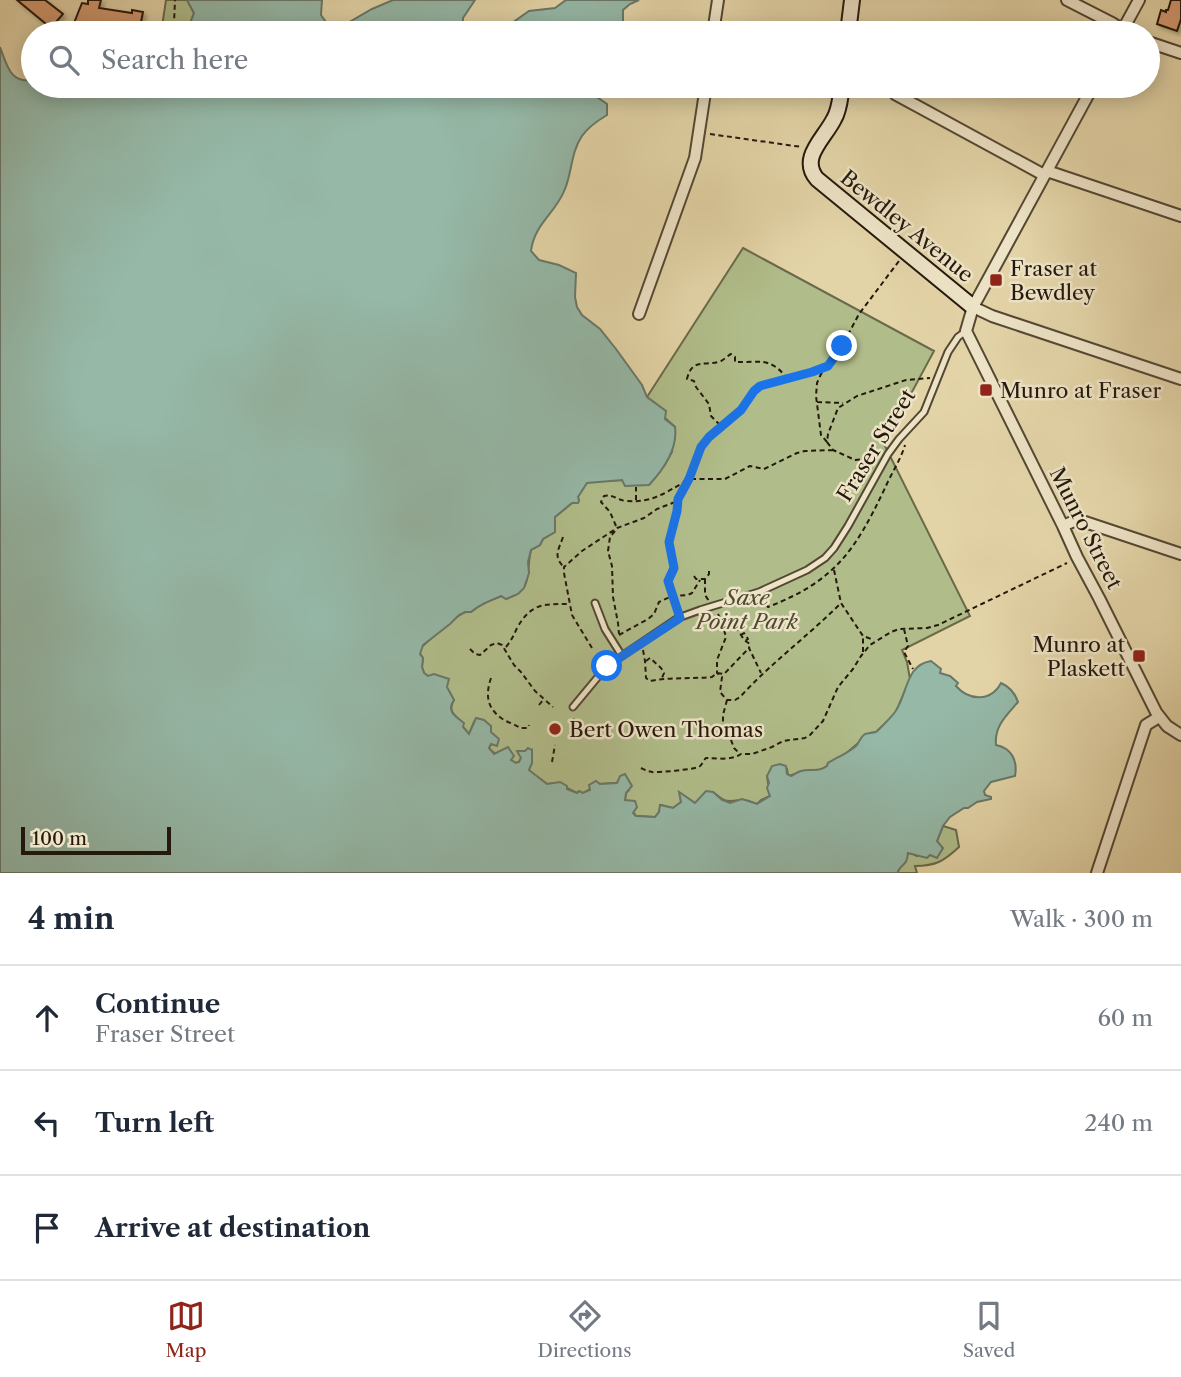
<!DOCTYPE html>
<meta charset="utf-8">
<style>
:root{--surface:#fff;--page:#f6f6f7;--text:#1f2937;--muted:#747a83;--line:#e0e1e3;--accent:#8f2418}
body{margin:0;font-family:"Libre Caslon Text",serif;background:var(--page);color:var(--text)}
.scale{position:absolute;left:21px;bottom:18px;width:150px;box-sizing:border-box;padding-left:7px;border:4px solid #25180c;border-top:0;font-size:19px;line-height:24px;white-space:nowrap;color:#25180c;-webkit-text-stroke:5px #ede3c6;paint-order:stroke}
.stop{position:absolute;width:21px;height:21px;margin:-16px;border:5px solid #1a73e8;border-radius:50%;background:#fff}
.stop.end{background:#1a73e8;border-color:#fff;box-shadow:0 2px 7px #0008}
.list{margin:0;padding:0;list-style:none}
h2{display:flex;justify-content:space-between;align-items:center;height:91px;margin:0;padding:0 28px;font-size:30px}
h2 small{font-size:23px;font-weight:400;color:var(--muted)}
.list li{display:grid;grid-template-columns:46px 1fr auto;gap:21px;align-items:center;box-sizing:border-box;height:105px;padding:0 28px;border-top:2px solid var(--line)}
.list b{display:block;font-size:26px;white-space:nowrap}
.list p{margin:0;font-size:23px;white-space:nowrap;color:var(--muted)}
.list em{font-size:23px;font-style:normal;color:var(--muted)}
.icon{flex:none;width:38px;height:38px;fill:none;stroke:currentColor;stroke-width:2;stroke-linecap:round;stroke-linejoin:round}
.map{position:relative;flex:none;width:1181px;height:873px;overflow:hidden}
.search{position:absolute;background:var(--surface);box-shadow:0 4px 18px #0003;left:21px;right:21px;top:21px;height:77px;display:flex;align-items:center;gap:18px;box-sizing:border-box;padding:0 24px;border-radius:38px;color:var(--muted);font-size:26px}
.sheet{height:406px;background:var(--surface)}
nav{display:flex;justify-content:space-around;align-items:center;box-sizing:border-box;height:98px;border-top:2px solid var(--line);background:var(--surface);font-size:19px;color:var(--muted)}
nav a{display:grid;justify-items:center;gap:4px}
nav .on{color:var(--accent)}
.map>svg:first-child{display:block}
.green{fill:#b0bd8a;stroke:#6a6a4b;stroke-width:2}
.water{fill:#95b8a7;stroke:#687869;stroke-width:2}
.building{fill:#d49a6f;stroke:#25180c;stroke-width:2;filter:url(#shadow)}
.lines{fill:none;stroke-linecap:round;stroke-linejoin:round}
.lane-casing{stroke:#544733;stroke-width:9}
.street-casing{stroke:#544733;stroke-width:14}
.secondary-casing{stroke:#25180c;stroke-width:18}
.path{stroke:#25180c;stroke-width:2;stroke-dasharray:5 3.5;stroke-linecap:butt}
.lane{stroke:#ede3c6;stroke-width:5}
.street{stroke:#ede3c6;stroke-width:10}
.secondary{stroke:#ede3c6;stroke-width:14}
.route{stroke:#1a73e8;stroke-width:9}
.poi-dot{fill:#8f2418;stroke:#ede3c6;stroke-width:2.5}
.labels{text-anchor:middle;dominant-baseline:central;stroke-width:5;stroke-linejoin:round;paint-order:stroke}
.street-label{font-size:21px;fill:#25180c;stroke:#ede3c6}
.poi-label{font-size:21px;fill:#25180c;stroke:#ede3c6;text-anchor:start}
.park-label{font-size:21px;font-style:italic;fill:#4f4a32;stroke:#ede3c6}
</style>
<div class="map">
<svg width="1181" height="873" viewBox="0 0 1181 873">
<defs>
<filter id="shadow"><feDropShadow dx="3" dy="3" stdDeviation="2" flood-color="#0004"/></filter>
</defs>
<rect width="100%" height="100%" fill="#e3d4a7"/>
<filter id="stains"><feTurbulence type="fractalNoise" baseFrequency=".00286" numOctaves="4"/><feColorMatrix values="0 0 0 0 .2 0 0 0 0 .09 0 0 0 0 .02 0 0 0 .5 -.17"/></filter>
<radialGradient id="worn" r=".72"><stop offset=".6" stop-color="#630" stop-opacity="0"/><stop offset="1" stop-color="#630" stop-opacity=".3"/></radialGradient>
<!-- green -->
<path class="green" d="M166 0H187L194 13 191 21 199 30 200 33H161Z
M743 248 934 351 884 444 970 616 902 650 907 662 910 679 895 714 876 732 870 733 843 756 828 763 827 766C817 773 816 769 805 771 799 771 794 775 788 776L787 769 767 776 770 796 761 800 757 804C752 802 745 799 740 800 725 802 725 802 713 792L695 803 680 793 681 802 673 808 661 805 659 812 655 817 636 816 625 800 626 793 629 790 619 780 617 783 599 784 583 793H577L567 788 560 783 547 784 528 770 532 763V750L521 758 519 762 516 763C507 757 496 757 489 748L495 736 474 722 469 734 463 727V723C455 716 447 711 454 700L439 677 428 676 424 673 422 667 423 658C420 654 419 654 421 648 423 645 455 618 460 615 465 611 466 612 471 612 481 603 490 601 501 596L506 599C535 588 525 574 531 550L540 545 543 539 555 532V517L572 503 578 502 579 500 577 497 587 482 623 480 649 485 664 466 672 452 675 427 665 418V411L647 397Z
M943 826 956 830 959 847C944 861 936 866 915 866L917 873H897L908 853H911L917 856 937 841Z"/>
<!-- water -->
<path class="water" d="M187 0H322L321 15 328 25 339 28 372 9 393 0H475L463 18V29L471 33H200L199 30 192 27 191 21 194 13Z
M566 0H639L630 4 623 10V25L614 33H488L509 25 529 11 555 8Z
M0 47C7 65 10 84 33 80V86H581L607 104V115C597 121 588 127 582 136 571 152 572 172 565 189 556 213 534 224 531 251L539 260 559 265 576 273 575 297 577 307 582 315 600 329 616 349 642 385 647 397 666 411 665 419 675 427C678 449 663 470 649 485L625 486 622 480 587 483 578 497 579 501 578 503H572L555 517V532L543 539 540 545 531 550 528 562 529 573 524 588 518 594 506 599 501 596C490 601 481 603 471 612H465L459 615 450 624 423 645 420 654 423 658 422 667 424 673 428 676 434 674 449 679 447 687 454 700C446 711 455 716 464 723L463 727 469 734 476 718 484 720 491 726V732L499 739 497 746 491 744 489 748 494 754 508 747 514 756 511 760 516 763 519 762 521 758 517 751H525L528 748 532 750V763L529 770 547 784 560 782 567 786V789L577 793 579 791 583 793 590 790 589 785 596 781 600 784 617 783 620 776 625 774 632 786 626 793 625 800 635 801 637 807 633 813 636 816 655 817 659 812 660 805 673 808 681 802 679 792 695 803 706 791 713 792 722 800 730 803 742 799 757 804 770 796 767 788 769 783 767 776 772 766 780 764 786 766 787 774 791 776C794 775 797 772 801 771 811 768 818 773 827 766L828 763C837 757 847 754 856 746 859 743 860 737 865 734 869 733 873 733 876 732 879 730 893 715 895 712 908 694 905 665 931 661L941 669 940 673 950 676 958 683 956 686C969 701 991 702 1001 683 1010 687 1015 693 1018 702 1007 715 994 726 996 745 1011 748 1018 760 1015 776L991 782 984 791 985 795 991 797V799L977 802 968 808H964L950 817 943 826 937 841 943 848 937 858 930 855 927 858 908 853C907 867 901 863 897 873H0Z"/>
<!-- building -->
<path class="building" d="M17 0H45L63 14 51 28Z
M88 0H101L99 8 132 13V10L143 12 141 22 148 23 146 33H101L102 27 86 33H70L82 3 88 4Z
M1171 0H1181V19L1177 31 1157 24 1161 10 1166 12V10H1168Z"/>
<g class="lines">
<!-- lane casing -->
<g class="lane-casing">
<path id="lane" d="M595 603 605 629 622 656
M573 707 607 666 678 618 700 610 759 592 807 570 825 558 834 548 848 526 888 454 899 439 924 412 948 352 958 337 966 331"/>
</g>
<!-- street casing -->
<g class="street-casing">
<path id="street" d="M1067 0 1112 23 1128 33
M713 33 718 0
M1121 33 1139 0
M1148 42 1181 53
M1093 86 973 307 966 331 1063 526 1077 557 1099 598 1156 712 1167 726 1181 735
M895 94 1044 175
M1047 171 1181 216
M973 307 992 316 1181 379
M639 314 695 158 706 86
M1063 526 1074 521 1085 522 1181 554
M1097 873 1146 725 1159 717"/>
</g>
<!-- secondary casing -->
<g class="secondary-casing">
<path id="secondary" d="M848 33 852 0
M842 86C840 97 840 109 834 119 824 139 799 158 817 179L973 307"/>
</g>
<!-- path -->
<path class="path" d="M167 33 174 23 175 0
M26 77 33 75
M872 86 884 91
M710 134 802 147
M817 402 843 403
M720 425 711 416 709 404 696 387 694 381 687 379C692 357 706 367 721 361 723 360 729 355 731 354L735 357V362C758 363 769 356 786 377
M827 442 821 435 816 396 817 383 821 374 834 359 842 346 859 314 899 261
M876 461 871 458 855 460 833 450 827 442 828 434 838 408 857 396 906 380 930 378
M691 479H725L750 466 764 469 797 453 805 451 833 450
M636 500V487
M616 526 610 512 601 502 604 496C613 494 617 500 626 501 652 503 665 493 686 481
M615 531 610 537 608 551 612 566 613 597 618 623 619 634
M563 537C559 549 553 556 563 566
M834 570 841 603 863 636 874 640
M694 576 696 579H705L709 574V569
M705 579V595L709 601
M762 597 768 607C835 581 855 551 885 488 891 474 901 459 905 445
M677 610 669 581 674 568 669 546 678 500
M718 614 722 623 726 637 717 660V673L722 677 720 692 727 700H735L740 697C771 663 808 636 841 603
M721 619 735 625 744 640 750 644 749 648 761 673
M904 629 908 646 904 652 913 669
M619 635 648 619 654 614 659 602 672 596 688 595 692 593 700 580
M741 635 744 633 748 639 745 641
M506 647C511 641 514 635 517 628 531 603 544 604 569 604
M592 648 572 615 564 573V567L582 551 617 528 644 518 657 509 675 502 689 479 701 447 709 437 741 410 754 391 760 386 784 379 812 372 828 366
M470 649 475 654 480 655 491 645 497 643 502 645 514 665 521 672 535 691 553 707
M643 650 645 661 646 678 650 681C671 677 691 679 712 677L717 673 724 674 749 648
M863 652V637
M646 661 650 658 661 668 664 673 662 678
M491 678C485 696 487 709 504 720 509 723 515 724 520 728H528L529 725
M727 700 723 715V725L728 732 734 748 740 754
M539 705 543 700
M574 718 573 727 578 735 576 740
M552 762 555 745
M641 768C645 770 646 771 652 772 657 773 695 769 699 767 702 765 703 761 706 758 717 758 731 761 741 754H752L772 747 783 741 805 738 810 735 823 721 838 687 853 669 861 656 870 645 891 632 899 629 927 628 938 625 1067 563"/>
<!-- lane -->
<use href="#lane" class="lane"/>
<!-- street -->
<use href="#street" class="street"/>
<!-- secondary -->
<use href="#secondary" class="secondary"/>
</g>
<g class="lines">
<!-- route -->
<path class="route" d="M607 666 680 618 668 581 674 568 669 542 677 511 678 499 689 479 701 447 709 437 741 410 754 391 760 386 812 372 828 366 842 346"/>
</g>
<!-- markers -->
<g class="poi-dot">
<rect x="989" y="273" width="14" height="14" rx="3.5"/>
<rect x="979" y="383" width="14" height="14" rx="3.5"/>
<rect x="1132" y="649" width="14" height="14" rx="3.5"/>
<circle cx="555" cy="729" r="7"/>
</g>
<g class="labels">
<!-- street labels -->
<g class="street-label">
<text transform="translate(907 226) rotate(39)">Bewdley Avenue</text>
<text transform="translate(876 445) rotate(-58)">Fraser Street</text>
<text transform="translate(1086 528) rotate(63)">Munro Street</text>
</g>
<!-- poi labels -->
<g class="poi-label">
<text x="1010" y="268">Fraser at<tspan x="1010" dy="24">Bewdley</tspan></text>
<text x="1000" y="390">Munro at Fraser</text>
<text x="1125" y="644" text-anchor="end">Munro at<tspan x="1125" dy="24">Plaskett</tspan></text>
<text x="569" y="729">Bert Owen Thomas</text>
</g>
<!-- park labels -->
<g class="park-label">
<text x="747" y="597">Saxe<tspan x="747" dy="24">Point Park</tspan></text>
</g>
</g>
<rect width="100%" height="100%" filter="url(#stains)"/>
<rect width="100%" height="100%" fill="url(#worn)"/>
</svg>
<div class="scale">100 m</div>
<div class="stop" style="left:607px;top:666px"></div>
<div class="stop end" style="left:842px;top:346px"></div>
<div class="search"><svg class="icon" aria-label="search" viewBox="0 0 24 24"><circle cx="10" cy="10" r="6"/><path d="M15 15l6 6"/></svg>Search here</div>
</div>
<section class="sheet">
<h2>4 min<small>Walk · 300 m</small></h2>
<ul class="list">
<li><svg class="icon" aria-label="ahead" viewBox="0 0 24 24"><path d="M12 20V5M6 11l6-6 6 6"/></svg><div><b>Continue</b><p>Fraser Street</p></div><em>60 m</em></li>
<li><svg class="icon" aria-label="left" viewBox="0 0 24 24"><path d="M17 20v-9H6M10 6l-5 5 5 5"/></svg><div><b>Turn left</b></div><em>240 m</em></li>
<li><svg class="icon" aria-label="arrive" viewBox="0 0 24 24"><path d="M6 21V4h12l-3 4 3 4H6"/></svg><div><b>Arrive at destination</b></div></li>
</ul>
</section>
<nav>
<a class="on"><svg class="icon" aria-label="map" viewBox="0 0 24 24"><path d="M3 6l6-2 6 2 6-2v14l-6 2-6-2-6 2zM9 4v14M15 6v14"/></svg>Map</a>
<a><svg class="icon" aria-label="directions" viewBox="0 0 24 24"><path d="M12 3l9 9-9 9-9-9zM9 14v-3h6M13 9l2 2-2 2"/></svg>Directions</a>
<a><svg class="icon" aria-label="saved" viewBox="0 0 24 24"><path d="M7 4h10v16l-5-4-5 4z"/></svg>Saved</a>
</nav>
